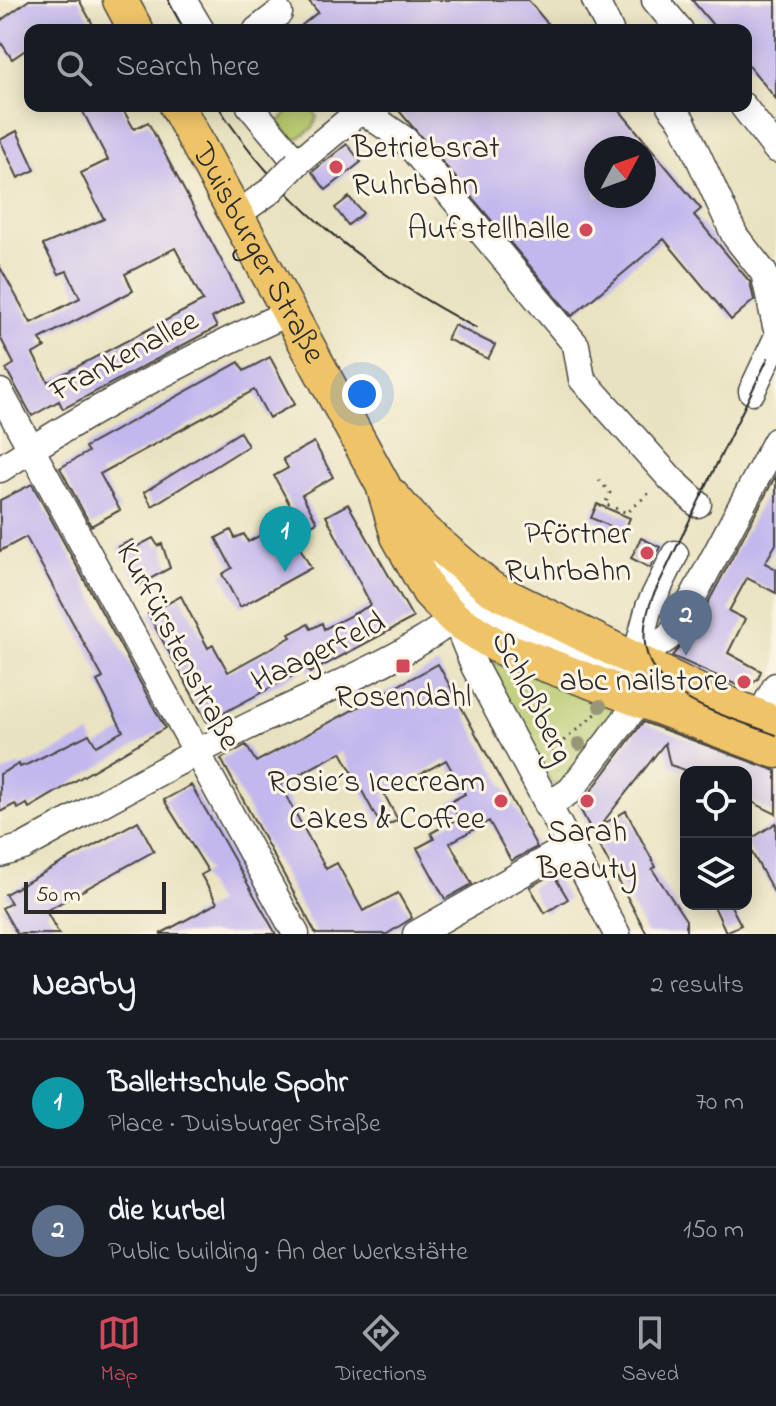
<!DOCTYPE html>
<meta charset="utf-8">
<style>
:root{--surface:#171b24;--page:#242831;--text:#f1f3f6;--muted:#9ea1a6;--line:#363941;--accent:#d1495b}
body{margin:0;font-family:"Indie Flower",sans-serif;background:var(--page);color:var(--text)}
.controls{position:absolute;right:24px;bottom:24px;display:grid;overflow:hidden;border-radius:16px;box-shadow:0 4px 20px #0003}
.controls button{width:72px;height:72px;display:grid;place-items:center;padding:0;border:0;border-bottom:2px solid var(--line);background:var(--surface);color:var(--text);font:40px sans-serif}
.compass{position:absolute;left:584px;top:136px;width:72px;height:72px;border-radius:50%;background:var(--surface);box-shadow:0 4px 20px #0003;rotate:49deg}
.scale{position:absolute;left:24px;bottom:20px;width:142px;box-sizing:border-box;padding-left:8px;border:4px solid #2b2b2b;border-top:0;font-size:22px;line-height:28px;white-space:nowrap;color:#2b2b2b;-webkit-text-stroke:6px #fcf5e5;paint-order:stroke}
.you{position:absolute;left:362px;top:394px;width:28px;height:28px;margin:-20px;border:6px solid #fff;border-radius:50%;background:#1a73e8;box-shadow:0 0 0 12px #1a73e833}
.badge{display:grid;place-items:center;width:52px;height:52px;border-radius:50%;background:var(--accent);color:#fff;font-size:26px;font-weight:700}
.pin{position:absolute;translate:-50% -66px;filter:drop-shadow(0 2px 4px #0008)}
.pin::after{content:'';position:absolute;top:42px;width:28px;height:24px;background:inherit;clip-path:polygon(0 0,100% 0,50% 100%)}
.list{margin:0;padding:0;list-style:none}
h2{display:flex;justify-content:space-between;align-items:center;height:104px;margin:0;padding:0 32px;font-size:34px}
h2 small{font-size:26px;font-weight:400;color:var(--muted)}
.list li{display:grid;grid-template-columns:52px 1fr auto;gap:24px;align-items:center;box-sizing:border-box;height:128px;padding:0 32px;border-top:2px solid var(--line)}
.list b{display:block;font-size:30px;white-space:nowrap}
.list p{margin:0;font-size:26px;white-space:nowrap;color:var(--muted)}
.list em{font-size:26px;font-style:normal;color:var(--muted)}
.icon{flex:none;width:44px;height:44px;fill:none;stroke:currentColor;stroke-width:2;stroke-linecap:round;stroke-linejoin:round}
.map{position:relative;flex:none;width:776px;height:934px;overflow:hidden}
.search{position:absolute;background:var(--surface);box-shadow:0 4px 20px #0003;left:24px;right:24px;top:24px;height:88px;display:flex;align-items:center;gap:20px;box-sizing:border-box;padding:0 28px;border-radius:16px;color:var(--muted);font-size:30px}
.sheet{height:360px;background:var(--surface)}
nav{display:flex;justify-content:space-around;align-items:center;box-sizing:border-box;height:112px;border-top:2px solid var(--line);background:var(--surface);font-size:22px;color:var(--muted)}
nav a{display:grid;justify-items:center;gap:4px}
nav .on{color:var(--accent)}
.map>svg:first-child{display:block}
.green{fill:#b5c86b;stroke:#707a4b;stroke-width:2}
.building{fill:#c3b8ed;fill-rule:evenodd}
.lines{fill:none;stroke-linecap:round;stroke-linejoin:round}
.minor-casing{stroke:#484641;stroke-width:29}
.major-casing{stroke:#484641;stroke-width:37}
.path{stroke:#484641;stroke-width:3;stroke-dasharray:2 6;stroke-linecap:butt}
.minor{stroke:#fff;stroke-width:26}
.major{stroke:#efc469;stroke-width:34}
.tram{stroke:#2b2b2b;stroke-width:2}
.minor-bridge-casing{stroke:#484641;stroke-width:29;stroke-linecap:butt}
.minor-bridge{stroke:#fff;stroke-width:26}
.tree{fill:#979778}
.poi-dot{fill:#d1495b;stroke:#fcf5e5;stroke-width:3}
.labels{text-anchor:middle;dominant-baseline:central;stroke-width:6;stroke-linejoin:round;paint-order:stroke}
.poi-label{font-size:32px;fill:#2b2b2b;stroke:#fcf5e5;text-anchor:end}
.street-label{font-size:32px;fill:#2b2b2b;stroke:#fcf5e5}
</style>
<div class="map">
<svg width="776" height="934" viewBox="0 0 776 934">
<rect width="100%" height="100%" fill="#fcf5e5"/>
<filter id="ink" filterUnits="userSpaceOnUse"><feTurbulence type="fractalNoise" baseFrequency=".0125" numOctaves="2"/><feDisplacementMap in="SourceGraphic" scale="16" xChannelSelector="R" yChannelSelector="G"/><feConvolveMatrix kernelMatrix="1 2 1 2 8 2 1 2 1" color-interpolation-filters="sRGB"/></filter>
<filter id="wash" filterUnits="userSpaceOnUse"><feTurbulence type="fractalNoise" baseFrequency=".006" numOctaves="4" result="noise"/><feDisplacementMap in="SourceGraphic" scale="32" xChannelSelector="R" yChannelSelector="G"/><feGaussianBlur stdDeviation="1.8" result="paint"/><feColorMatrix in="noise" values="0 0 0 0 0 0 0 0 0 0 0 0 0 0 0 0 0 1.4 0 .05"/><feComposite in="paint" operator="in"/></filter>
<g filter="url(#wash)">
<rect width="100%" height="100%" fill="#e9e2c0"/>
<!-- green -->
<path class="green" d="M295 106H311L317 117 313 128 294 141 278 122Z
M486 660 619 706 566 783 552 784Z"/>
<g id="blocks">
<!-- building -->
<path class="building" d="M29 0H79L96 30H30V47L12 59 0 41V21Z
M308 0H528L553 30H296L318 12Z
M692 0H776V99L746 62V30H717Z
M80 106H121L134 129 148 122 243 301 212 318 217 327 63 409 59 401 32 416 6 369 14 364 0 337V267L31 323 80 298 67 271 59 274 43 245 104 219 81 173 108 160ZM175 248 203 301 48 382 33 354 45 347 40 339 133 291 125 274Z
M395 106H616L701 209 694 215 750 282 754 300 731 320 664 239 572 316ZM596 148H644V196H596Z
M17 131 35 170 18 178 0 140Z
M347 144 361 162 326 190 312 172Z
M349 197 363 213 348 225 335 208Z
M454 325 495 345 488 359 447 339Z
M270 357 295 404 269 418 254 390 100 474 120 510 91 526 60 468 88 452 85 447 239 362 244 371Z
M240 432 248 446 152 506 144 492Z
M314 442 333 477 302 495 317 522 293 535 311 568 240 607 222 574 232 568 216 538 231 530 235 538 244 534 248 542 296 516 274 476 288 468 283 459Z
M776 475V544L765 563 776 569V593L747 578 729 611 745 619 728 653 761 671 758 679 746 689 672 656 692 633Z
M32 484 165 728 29 808 27 804 18 809 15 804 0 812V774L19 764 20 767 28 764 89 734 96 746 123 731 97 681 103 678 26 537 0 551V500Z
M348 504 413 618 310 673 307 668 207 722 148 614 181 596 208 648 213 645 228 672 291 637 289 634 308 624 311 629 322 623 324 629 371 605 326 516Z
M597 504 630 518 624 532 591 518Z
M153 538 158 546 162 544 170 568 139 585 118 547 132 540 136 547Z
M641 538 660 547 650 568 631 558Z
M438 664 537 847 511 861 489 821 450 843 472 884 445 899 417 848 434 839 431 833 459 818 450 802 465 794 446 760 384 794 398 820 382 828 341 752 280 785 326 869 337 863 363 911 398 893 412 918 387 934H316L221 759 246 745 256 762Z
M643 722 776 771V814L746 799V772H691L670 765 665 743 600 826 626 811 656 867 652 869 686 920V934H647L579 807Z
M191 785 215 826 276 934H160L217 903 201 875 208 871 164 800Z
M138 821 154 851 46 911 59 934H17L2 908 11 903 5 894Z
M776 823V896L746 842Z
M553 874 568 899 545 913 530 887Z
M713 904H730L741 925 726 932Z"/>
</g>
</g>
<g filter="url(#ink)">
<use href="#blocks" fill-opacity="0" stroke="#484641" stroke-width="2"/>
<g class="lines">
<!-- minor casing -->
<g class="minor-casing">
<path id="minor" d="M183 0 201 30
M595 0 610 30
M655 0 680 30
M257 30 279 13
M250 106 297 163 355 115 366 113 405 140 576 345 582 379 671 479 698 504
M670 106 682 121 735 236 764 273 776 326
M743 106 776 149
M235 216 270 191
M752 391 776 340
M0 392 296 934
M0 469C92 409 188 358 288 313
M411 534C468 629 553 647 650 682
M455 619 475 668 617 934
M637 659 669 637 678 625 776 441
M633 667 649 607 675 554
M751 732 776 686
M547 806 570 791 641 699
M0 854 23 847C96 807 168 765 243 729 326 688 424 654 490 588
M416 934 570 846"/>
</g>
<!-- major casing -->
<g class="major-casing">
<g id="major">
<path d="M120 0 136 30"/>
<path id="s1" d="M177 106 383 485 398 536 429 592 455 619 499 647 776 751"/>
<path d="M391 495 423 531 490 588 700 692 776 724"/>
</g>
</g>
<!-- path -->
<path class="path" d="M599 480 610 493 605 504 627 513 650 492
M516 683 559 769
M551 751 597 713"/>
<!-- minor -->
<use href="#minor" class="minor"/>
<!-- major -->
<use href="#major" class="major"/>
<!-- tram -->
<path class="tram" d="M168 0 184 30
M218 106C282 206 372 273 476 328
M768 358 653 596C615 691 710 709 776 735"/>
<!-- minor-bridge casing -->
<g class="minor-bridge-casing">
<path id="minor-bridge" d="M270 191 297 163"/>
</g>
<!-- minor-bridge -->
<use href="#minor-bridge" class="minor-bridge"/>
</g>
<!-- trees -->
<g class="tree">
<circle cx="600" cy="706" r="7"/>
<circle cx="579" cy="744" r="7"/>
</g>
</g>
<!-- markers -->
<g class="poi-dot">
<circle cx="336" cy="167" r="8"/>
<circle cx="586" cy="230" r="8"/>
<circle cx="647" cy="553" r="8"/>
<rect x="395" y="658" width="16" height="16" rx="4"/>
<circle cx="744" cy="682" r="8"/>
<circle cx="501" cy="801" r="8"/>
<circle cx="587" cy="801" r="8"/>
</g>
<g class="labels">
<!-- poi labels -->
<g class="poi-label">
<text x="352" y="149" text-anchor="start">Betriebsrat<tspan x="352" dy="37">Ruhrbahn</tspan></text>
<text x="570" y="230">Aufstellhalle</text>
<text x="631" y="535">Pförtner<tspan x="631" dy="37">Ruhrbahn</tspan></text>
<text x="728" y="682">abc nailstore</text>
<text x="403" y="698" text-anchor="middle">Rosendahl</text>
<text x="485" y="783">Rosie´s Icecream<tspan x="485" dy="37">Cakes &amp; Coffee</tspan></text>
<text x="587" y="833" text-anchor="middle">Sarah<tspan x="587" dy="37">Beauty</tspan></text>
</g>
<!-- street labels -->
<g class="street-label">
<text stroke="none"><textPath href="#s1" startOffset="168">Duisburger Straße</textPath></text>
<text transform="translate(125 357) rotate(-28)">Frankenallee</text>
<text transform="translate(177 647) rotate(62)">Kurfürstenstraße</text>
<text transform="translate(319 653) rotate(-26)">Haagerfeld</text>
<text transform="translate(531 698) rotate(63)">Schloßberg</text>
</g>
</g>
</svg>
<div class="controls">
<button><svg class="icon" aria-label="locate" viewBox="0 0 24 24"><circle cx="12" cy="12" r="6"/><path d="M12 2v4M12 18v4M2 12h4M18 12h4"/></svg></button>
<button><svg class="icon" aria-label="layers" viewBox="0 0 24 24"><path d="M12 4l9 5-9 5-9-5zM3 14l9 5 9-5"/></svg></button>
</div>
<svg class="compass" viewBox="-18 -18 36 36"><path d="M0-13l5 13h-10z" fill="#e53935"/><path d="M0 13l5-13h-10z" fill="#9ea1a6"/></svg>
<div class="scale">50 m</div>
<div class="you"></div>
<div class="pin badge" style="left:285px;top:572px;background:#0f9aa8">1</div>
<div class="pin badge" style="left:686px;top:656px;background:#5c6f8a">2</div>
<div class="search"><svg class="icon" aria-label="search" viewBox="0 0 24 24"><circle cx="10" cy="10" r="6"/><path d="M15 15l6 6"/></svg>Search here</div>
</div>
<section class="sheet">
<h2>Nearby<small>2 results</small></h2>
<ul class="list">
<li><span class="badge" style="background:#0f9aa8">1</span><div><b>Ballettschule Spohr</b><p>Place · Duisburger Straße</p></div><em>70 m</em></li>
<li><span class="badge" style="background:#5c6f8a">2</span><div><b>die kurbel</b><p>Public building · An der Werkstätte</p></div><em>150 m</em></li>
</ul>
</section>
<nav>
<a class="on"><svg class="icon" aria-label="map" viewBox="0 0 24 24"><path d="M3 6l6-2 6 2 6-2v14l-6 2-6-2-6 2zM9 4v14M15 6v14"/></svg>Map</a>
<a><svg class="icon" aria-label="directions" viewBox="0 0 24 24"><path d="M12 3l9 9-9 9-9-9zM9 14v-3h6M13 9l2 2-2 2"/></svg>Directions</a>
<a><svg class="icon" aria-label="saved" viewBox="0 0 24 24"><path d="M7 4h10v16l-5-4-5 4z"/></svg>Saved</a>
</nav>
